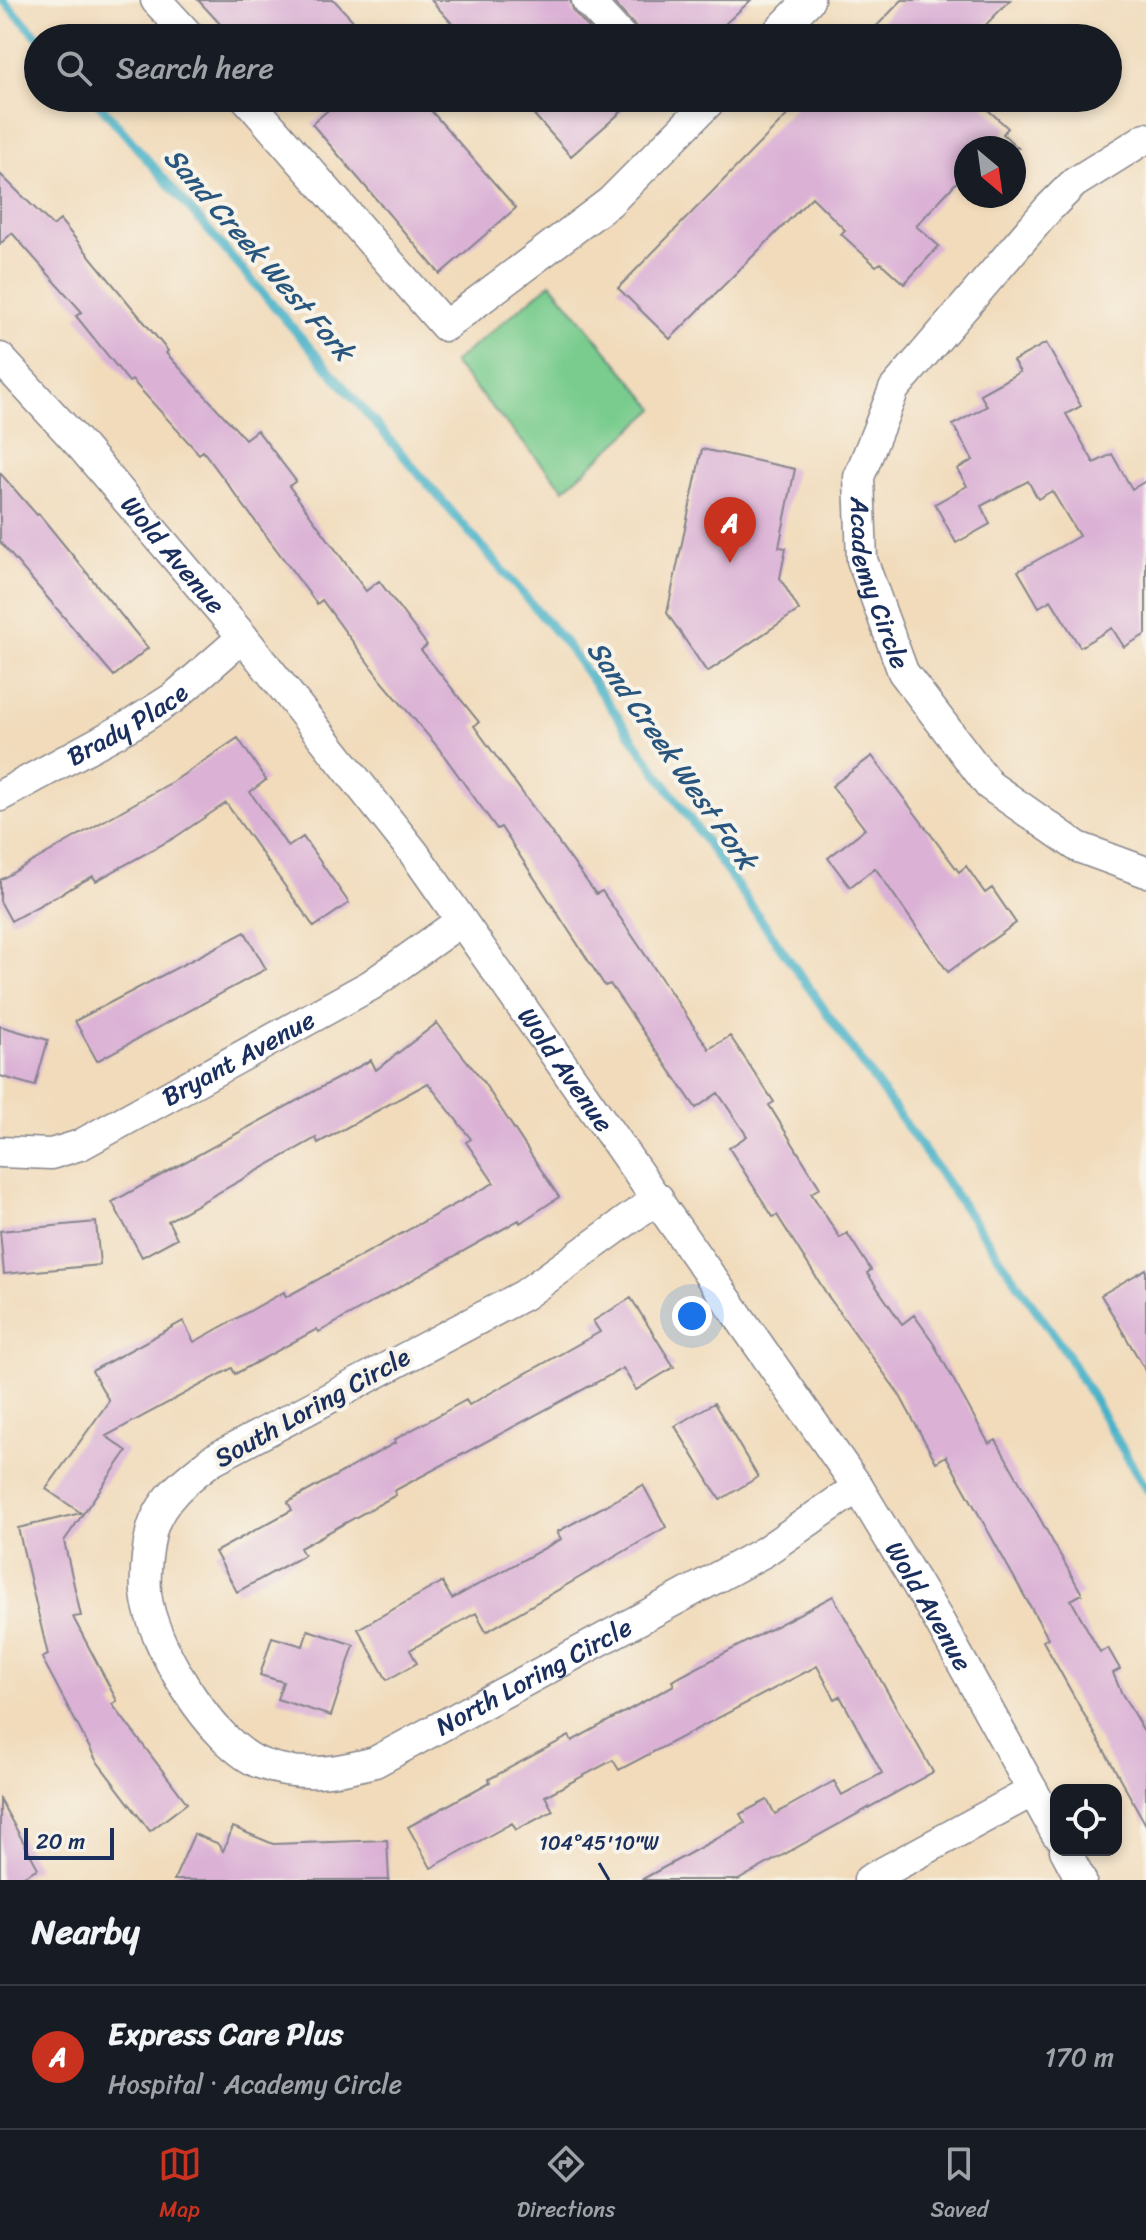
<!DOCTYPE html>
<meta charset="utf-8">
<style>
:root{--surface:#171b24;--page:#20242c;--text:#f1f3f6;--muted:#9ea1a6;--line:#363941;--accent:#c8321e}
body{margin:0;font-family:Sriracha,sans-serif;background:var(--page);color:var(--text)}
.controls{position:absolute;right:24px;bottom:24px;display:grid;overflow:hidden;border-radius:16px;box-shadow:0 4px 12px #0003}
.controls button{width:72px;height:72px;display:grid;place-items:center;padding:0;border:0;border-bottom:2px solid var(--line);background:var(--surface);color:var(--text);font:40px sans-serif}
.compass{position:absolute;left:954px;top:136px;width:72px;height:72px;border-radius:50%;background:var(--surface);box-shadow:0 4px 12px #0003;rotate:151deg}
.scale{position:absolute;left:24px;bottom:20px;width:90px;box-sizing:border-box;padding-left:8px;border:4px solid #1b2f5e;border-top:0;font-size:22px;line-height:28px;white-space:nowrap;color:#1b2f5e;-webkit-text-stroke:6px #f7f3e8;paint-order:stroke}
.you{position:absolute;left:692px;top:1316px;width:28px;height:28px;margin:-20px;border:6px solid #fff;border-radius:50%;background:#1a73e8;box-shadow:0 0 0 12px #1a73e833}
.badge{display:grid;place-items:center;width:52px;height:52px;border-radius:50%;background:var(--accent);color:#fff;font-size:26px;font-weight:700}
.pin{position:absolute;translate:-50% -66px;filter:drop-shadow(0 2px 4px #0008)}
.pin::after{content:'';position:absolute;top:42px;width:28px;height:24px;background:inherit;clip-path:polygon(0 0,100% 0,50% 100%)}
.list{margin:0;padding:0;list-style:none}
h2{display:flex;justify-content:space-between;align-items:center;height:104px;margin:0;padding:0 32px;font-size:34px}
h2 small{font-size:26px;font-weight:400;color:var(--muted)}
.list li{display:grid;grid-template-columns:52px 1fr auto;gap:24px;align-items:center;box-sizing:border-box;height:144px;padding:0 32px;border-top:2px solid var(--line)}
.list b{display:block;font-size:30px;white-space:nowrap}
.list p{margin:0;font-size:26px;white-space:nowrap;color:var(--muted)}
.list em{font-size:26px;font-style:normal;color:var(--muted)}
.icon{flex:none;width:44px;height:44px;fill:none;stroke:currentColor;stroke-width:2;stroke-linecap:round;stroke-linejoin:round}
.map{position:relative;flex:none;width:1146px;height:1880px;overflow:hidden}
.search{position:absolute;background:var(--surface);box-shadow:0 4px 12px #0003;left:24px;right:24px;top:24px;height:88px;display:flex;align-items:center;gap:20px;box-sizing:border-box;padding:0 28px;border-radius:44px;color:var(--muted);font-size:30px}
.sheet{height:248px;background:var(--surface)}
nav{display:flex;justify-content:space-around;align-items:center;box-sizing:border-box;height:112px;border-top:2px solid var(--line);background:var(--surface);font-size:22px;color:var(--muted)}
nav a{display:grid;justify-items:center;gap:4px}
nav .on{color:var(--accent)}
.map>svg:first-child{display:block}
.pitch{fill:#79cc8e;stroke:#4a7e76;stroke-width:2}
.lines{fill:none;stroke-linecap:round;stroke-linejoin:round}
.stream{stroke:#4ab2c8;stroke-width:9}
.building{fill:#dbb2d6}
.minor-casing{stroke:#86858c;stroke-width:33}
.minor{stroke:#fff;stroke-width:30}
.ticks{fill:none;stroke:#1b2f5e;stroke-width:3}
.labels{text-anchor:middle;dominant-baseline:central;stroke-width:8;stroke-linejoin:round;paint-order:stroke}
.street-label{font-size:26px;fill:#1b2f5e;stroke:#f7f3e8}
.water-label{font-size:28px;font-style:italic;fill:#29567e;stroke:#f7f3e8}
.ticks-label{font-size:20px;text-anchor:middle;fill:#1b2f5e;stroke:#f7f3e8;stroke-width:8;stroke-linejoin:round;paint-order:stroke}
</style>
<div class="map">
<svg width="1146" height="1880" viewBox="0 0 1146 1880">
<rect width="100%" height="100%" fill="#f7f3e8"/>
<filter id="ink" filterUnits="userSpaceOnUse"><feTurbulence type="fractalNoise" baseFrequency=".0125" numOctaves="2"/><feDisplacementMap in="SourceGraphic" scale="16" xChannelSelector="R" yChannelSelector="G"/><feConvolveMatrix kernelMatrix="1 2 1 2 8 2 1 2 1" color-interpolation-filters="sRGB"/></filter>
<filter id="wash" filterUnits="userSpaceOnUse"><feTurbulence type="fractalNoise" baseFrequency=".006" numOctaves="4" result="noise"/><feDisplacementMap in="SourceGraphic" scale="32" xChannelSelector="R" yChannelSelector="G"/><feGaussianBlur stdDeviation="1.8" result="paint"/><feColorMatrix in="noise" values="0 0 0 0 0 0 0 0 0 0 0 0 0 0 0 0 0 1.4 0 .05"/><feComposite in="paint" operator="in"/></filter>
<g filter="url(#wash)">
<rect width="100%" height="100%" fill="#f1dbbb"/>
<!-- pitch -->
<path class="pitch" d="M551 283 655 409 564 489 453 363Z"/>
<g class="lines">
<!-- stream -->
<path class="stream" d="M3 0 39 38
M94 98 567 645 1064 1349 1146 1489"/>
</g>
<g id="blocks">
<!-- building -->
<path class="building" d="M198 0H334L369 38H233Z
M431 0H570L574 12 598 38H465Z
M611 0H751L710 38H640L635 26Z
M902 0H1010L973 38H865Z
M342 98H420L516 208 440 274 312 124Z
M519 98H637L571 156Z
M804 98H975L1008 128 1003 134 1018 148H966V172L916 226 939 246 904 284 881 263 876 266 841 234 845 230 812 197 670 339 618 288Z
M0 174 53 226 60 220 168 351 166 353 245 439 257 430 296 481 289 486 366 591 379 581 427 645 421 650 479 722 474 726 596 894 602 891 709 1049 730 1036 774 1102 769 1105 820 1188 811 1193 840 1238 847 1233 871 1270 867 1273 902 1324 914 1315 931 1339 989 1444 996 1440 1082 1594 1071 1600 1100 1652 1108 1648 1120 1669 1113 1673 1121 1692 1146 1735V1825L1043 1641 1048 1638 946 1456 936 1462 899 1394 828 1296 777 1215 773 1217 729 1148 747 1136 718 1093 696 1108 610 984 605 986 501 827 497 829 437 746 380 679 322 600 317 604 203 451 199 454 132 380 129 382 76 316 82 312 12 233 0 244Z
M1046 343 1081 406 1066 414 1094 463 1112 454 1132 489 1146 481V634L1124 647 1112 628 1080 647 1051 600 1039 607 1018 571 1079 536 1052 491 1038 499 1028 481 981 506 990 524 956 543 935 504 967 486 957 469 973 460 953 425 987 406 980 394 1020 372 1013 361Z
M702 449 795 469 779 547 786 548 780 578 799 610 707 672 667 613Z
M0 473 37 515 39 514 148 648 114 676 0 542Z
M238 738 266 780 250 792 288 847 303 837 349 903 314 927 226 803 174 838 96 881 93 876 11 921 0 901V880L174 781Z
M872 756 959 872 966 866 985 893 992 888 1016 923 948 972 875 868 850 887 828 858 865 829 832 786Z
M245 932 266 969 97 1061 75 1021Z
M437 1023 482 1080 559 1197 520 1223 519 1220 319 1332 317 1329 235 1374 232 1368 106 1436 127 1451 64 1541 81 1616 73 1617 117 1701 112 1704 187 1803 150 1831 96 1760 42 1658 48 1655 18 1528 81 1513 46 1489 109 1401 92 1371 183 1321 194 1342 284 1292 286 1297 494 1183 466 1142 471 1139 428 1083 318 1143 316 1138 168 1221 177 1238 142 1257 112 1202 371 1060 376 1070Z
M0 1026 48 1040 35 1086 0 1076Z
M96 1222 100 1265 4 1274 0 1231Z
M1146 1269V1371L1101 1295Z
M631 1298 674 1367 636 1390 623 1368 394 1491 396 1495 300 1548 304 1555 237 1592 215 1552 292 1510 288 1502 395 1443 394 1440 466 1400 469 1405 600 1332 593 1321Z
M714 1403 758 1477 720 1500 675 1426Z
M643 1485 666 1527 486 1632 476 1613 410 1650 417 1663 387 1680 358 1629 442 1582 452 1599 561 1539 557 1532Z
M833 1596 933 1772 738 1880H641L745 1823 740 1814 767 1800 775 1814 834 1781 842 1795 882 1773 840 1696 835 1699 817 1666 619 1770 613 1760 545 1796 553 1811 516 1830 512 1823 431 1868 408 1827 490 1782 489 1779 569 1736 572 1741 674 1685 672 1681Z
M308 1630 354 1645 331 1716 277 1699 283 1682 260 1675 272 1637 303 1646Z
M0 1800 38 1868 17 1880H0Z
M233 1827 273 1844 387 1840 389 1880H174L194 1834 217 1843 223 1851Z"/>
</g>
</g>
<g filter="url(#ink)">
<use href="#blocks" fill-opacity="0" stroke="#86858c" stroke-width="2"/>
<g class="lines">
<!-- minor casing -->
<g class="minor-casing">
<g id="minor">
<path d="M156 0 191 38"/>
<path d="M587 0 622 38"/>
<path d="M772 38 809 0"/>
<path d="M246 98 445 326 610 202 713 98"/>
<path id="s1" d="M1146 138 1074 183 1049 208 894 389 859 477 862 560 903 672 989 785 1078 847 1146 872"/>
<path id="s2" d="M0 358 83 448 243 637 414 853 858 1487 939 1621 1056 1833"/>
<path id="s3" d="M0 796 134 723 173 698 243 637"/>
<path id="s4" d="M0 1152 51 1154 80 1145 371 985 461 921"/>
<path id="s5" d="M658 1198 524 1295 212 1460C187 1479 159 1500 151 1533 147 1551 145 1575 146 1593 151 1644 213 1746 262 1764 301 1778 336 1772 375 1762L764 1552 858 1487"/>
<path d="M1065 1850 1081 1880"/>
<path d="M869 1880 1033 1791"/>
</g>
</g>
<!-- minor -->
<use href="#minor" class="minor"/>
</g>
</g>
<!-- ticks -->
<path class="ticks" d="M599 1863 609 1880"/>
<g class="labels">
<!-- street labels -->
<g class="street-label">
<text stroke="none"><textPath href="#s2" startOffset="262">Wold Avenue</textPath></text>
<text stroke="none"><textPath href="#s1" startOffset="562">Academy Circle</textPath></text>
<text stroke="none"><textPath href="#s3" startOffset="146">Brady Place</textPath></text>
<text stroke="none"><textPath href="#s4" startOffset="262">Bryant Avenue</textPath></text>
<text stroke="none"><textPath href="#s2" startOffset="910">Wold Avenue</textPath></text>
<text transform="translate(312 1407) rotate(-29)">South Loring Circle</text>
<text stroke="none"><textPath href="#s2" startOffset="1558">Wold Avenue</textPath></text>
<text stroke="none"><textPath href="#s5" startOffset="1184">North Loring Circle</textPath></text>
</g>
<!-- water labels -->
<g class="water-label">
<text transform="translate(259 254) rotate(49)">Sand Creek West Fork</text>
<text transform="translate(672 755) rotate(55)">Sand Creek West Fork</text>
</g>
</g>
<g class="ticks-label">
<text x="599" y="1850">104°45'10"W</text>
</g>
</svg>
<div class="controls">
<button><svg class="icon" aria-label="locate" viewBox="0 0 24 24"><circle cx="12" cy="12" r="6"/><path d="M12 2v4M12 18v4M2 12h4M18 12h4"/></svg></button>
</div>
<svg class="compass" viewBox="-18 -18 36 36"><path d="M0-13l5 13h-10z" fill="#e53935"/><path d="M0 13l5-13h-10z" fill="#9ea1a6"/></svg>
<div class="scale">20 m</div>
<div class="you"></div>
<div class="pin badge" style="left:730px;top:563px">A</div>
<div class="search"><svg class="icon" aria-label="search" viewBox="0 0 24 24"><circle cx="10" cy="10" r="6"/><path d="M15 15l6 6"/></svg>Search here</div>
</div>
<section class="sheet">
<h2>Nearby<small></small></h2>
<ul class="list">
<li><span class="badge">A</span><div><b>Express Care Plus</b><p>Hospital · Academy Circle</p></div><em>170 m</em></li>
</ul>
</section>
<nav>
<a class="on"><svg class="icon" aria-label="map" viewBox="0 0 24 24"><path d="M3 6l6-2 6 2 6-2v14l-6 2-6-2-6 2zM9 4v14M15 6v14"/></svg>Map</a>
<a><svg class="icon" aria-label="directions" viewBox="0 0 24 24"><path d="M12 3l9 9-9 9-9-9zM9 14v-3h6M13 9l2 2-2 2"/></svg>Directions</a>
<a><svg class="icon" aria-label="saved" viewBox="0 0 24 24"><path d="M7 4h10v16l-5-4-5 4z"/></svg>Saved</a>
</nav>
